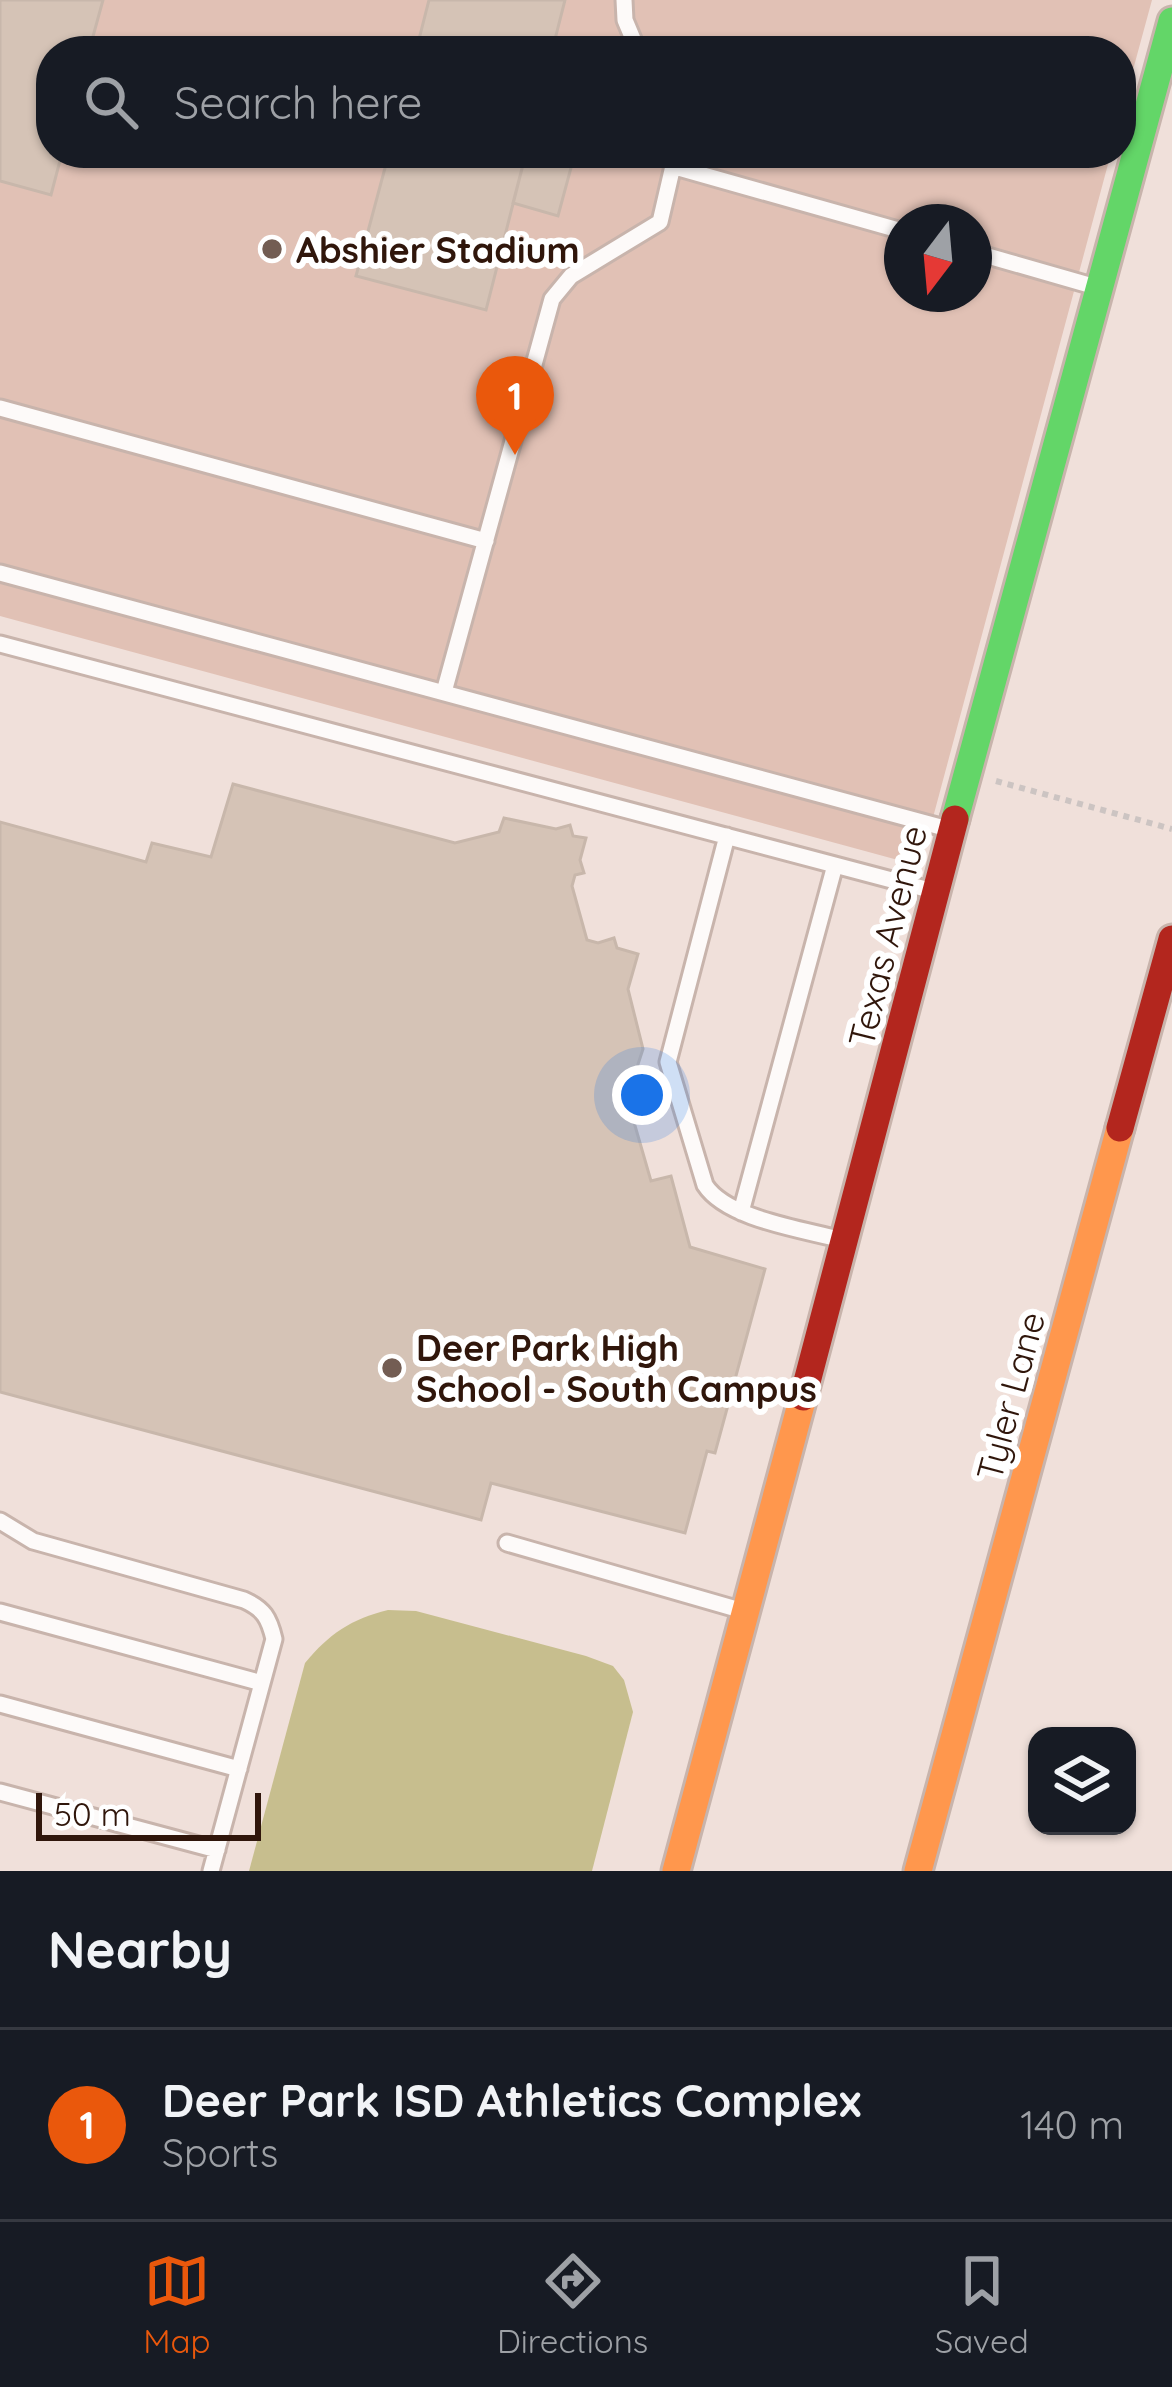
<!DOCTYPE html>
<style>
:root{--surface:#171b24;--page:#20242c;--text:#f1f3f6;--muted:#9ea1a6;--line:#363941;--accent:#ea580c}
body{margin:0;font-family:Quicksand,sans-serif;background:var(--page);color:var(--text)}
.controls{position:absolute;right:36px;bottom:36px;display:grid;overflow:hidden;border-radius:24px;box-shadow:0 3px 9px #0004}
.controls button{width:108px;height:108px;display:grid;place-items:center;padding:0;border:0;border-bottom:3px solid var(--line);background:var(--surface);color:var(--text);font:60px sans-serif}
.compass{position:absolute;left:884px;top:204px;width:108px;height:108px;border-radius:50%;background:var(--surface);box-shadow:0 3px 9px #0004;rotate:196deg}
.scale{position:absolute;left:36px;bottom:30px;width:225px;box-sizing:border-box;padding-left:12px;border:6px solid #30160b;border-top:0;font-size:33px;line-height:42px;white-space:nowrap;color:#30160b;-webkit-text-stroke:9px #fff;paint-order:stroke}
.you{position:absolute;left:642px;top:1095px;width:42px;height:42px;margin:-30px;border:9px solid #fff;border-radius:50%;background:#1a73e8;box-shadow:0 0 0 18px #1a73e833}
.badge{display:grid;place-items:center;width:78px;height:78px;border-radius:50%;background:var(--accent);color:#fff;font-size:39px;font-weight:700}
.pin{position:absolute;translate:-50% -99px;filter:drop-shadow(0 3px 6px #0008)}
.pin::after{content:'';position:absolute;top:63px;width:42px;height:36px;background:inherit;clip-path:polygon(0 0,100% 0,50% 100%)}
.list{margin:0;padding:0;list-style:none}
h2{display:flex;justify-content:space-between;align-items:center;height:156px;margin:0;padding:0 48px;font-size:51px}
h2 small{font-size:39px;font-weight:400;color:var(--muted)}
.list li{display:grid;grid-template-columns:78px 1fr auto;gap:36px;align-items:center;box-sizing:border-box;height:192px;padding:0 48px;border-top:3px solid var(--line)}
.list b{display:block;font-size:45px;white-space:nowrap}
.list p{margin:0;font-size:39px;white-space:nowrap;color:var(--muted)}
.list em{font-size:39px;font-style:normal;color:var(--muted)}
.icon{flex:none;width:66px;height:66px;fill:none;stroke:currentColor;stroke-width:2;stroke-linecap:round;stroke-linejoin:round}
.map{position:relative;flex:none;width:1172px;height:1871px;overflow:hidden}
.search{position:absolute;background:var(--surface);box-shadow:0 3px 9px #0004;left:36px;right:36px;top:36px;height:132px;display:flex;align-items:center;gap:30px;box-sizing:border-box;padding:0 42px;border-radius:48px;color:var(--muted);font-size:45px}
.sheet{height:348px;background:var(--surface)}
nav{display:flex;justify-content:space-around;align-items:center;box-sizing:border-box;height:168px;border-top:3px solid var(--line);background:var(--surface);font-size:33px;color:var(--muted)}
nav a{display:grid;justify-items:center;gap:6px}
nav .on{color:var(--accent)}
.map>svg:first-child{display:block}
.green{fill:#e1c1b5;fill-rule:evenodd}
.water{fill:#c7be8e}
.building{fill:#d5c3b6;stroke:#c8b7ab;stroke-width:3}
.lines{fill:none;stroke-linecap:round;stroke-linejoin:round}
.lane-casing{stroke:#c8b4ac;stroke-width:21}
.fast-casing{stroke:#c8b4ac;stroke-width:33}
.slow-casing{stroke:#c8b4ac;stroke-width:33}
.jam-casing{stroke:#c8b4ac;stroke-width:33}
.path{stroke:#ccc4c2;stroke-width:6;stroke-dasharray:6 6;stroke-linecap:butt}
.lane{stroke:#fdfaf9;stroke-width:15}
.fast{stroke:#63d668;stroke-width:27}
.slow{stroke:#ff974d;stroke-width:27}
.jam{stroke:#b3261e;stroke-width:27}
.poi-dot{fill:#735d53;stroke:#fff;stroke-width:4.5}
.labels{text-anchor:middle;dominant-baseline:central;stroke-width:12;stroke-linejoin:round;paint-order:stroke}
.poi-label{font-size:36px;font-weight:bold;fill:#30160b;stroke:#fff;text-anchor:start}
.street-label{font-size:36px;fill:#30160b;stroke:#fff}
</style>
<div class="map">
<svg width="1172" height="1871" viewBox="0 0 1172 1871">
<rect width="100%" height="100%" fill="#f0e0da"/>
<!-- green -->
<path class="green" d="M0 0H1152L1121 114V51H51V153H1111L920 866 0 616ZM902 222H974V294H902Z"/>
<!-- water -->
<path class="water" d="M388 1610 416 1611 586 1656 613 1666 624 1680 633 1712 592 1871H249L305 1663C329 1634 351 1619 388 1610Z"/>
<!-- building -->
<path class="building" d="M0 0H103L89 51H51V153H62L51 195 0 181Z
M429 0H565L552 51H416Z
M389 153H526L486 310 356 276Z
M526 153H575L558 216 513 203Z
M233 784 455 843 499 832 504 818 556 829 570 825 573 836 586 838 580 860 584 873 575 875 572 886 587 940 598 943 614 938 617 948 638 954 628 989 643 1049 627 1098 651 1181 671 1176 690 1247 765 1269 715 1453 707 1451 685 1533 491 1483 481 1520 0 1392V822L146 862 152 843 211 857Z"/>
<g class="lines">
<!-- lane casing -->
<g class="lane-casing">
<path id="lane" d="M624 0 625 20 638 51
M675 167 902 231
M974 252 1096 287
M0 408 486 541
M0 573 948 829
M0 644 937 892
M444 692 552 299 571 276 660 222 676 153
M727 836 668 1062 705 1185C727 1219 802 1229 842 1240
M741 1212 835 865
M0 1521 33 1541 244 1600C264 1609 269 1618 274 1639L211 1871
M507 1543 740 1610
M0 1612 262 1683
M0 1704 239 1769
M0 1792 217 1850"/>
</g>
<!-- fast casing -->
<g class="fast-casing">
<path id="fast" d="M955 819 1172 21"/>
</g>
<!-- slow casing -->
<g class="slow-casing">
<path id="slow" d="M676 1871 803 1397
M918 1871 1120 1128"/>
</g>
<!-- jam casing -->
<g class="jam-casing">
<path id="jam" d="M1120 1128 1172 939
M803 1397 955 819"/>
</g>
<!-- path -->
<path class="path" d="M996 781 1172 829"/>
<!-- lane -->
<use href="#lane" class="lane"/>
<!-- fast -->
<use href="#fast" class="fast"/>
<!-- slow -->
<use href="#slow" class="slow"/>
<!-- jam -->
<use href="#jam" class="jam"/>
</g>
<!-- markers -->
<g class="poi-dot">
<circle cx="272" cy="249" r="12"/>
<circle cx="392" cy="1368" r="12"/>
</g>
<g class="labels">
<!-- poi labels -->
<g class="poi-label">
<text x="296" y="249">Abshier Stadium</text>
<text x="416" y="1347">Deer Park High<tspan x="416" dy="41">School - South Campus</tspan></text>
</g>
<!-- street labels -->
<g class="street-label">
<text transform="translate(887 936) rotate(-76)">Texas Avenue</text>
<text transform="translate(1010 1396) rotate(-75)">Tyler Lane</text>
</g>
</g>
</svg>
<div class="controls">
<button><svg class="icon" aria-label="layers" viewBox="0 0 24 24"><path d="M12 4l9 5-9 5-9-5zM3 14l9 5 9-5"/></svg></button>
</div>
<svg class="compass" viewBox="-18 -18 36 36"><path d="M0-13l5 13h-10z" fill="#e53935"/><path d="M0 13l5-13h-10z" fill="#9ea1a6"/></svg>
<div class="scale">50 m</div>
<div class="you"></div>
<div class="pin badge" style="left:515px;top:455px">1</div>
<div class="search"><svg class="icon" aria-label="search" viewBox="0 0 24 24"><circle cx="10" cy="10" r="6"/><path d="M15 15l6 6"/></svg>Search here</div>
</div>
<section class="sheet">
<h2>Nearby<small></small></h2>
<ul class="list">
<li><span class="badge">1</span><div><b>Deer Park ISD Athletics Complex</b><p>Sports</p></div><em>140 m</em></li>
</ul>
</section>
<nav>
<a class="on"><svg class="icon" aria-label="map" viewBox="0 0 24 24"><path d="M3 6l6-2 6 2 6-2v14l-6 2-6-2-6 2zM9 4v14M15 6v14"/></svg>Map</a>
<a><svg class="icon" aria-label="directions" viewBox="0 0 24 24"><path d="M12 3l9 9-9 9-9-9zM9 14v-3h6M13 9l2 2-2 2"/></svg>Directions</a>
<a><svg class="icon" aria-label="saved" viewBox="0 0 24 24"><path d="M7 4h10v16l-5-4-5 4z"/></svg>Saved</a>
</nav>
